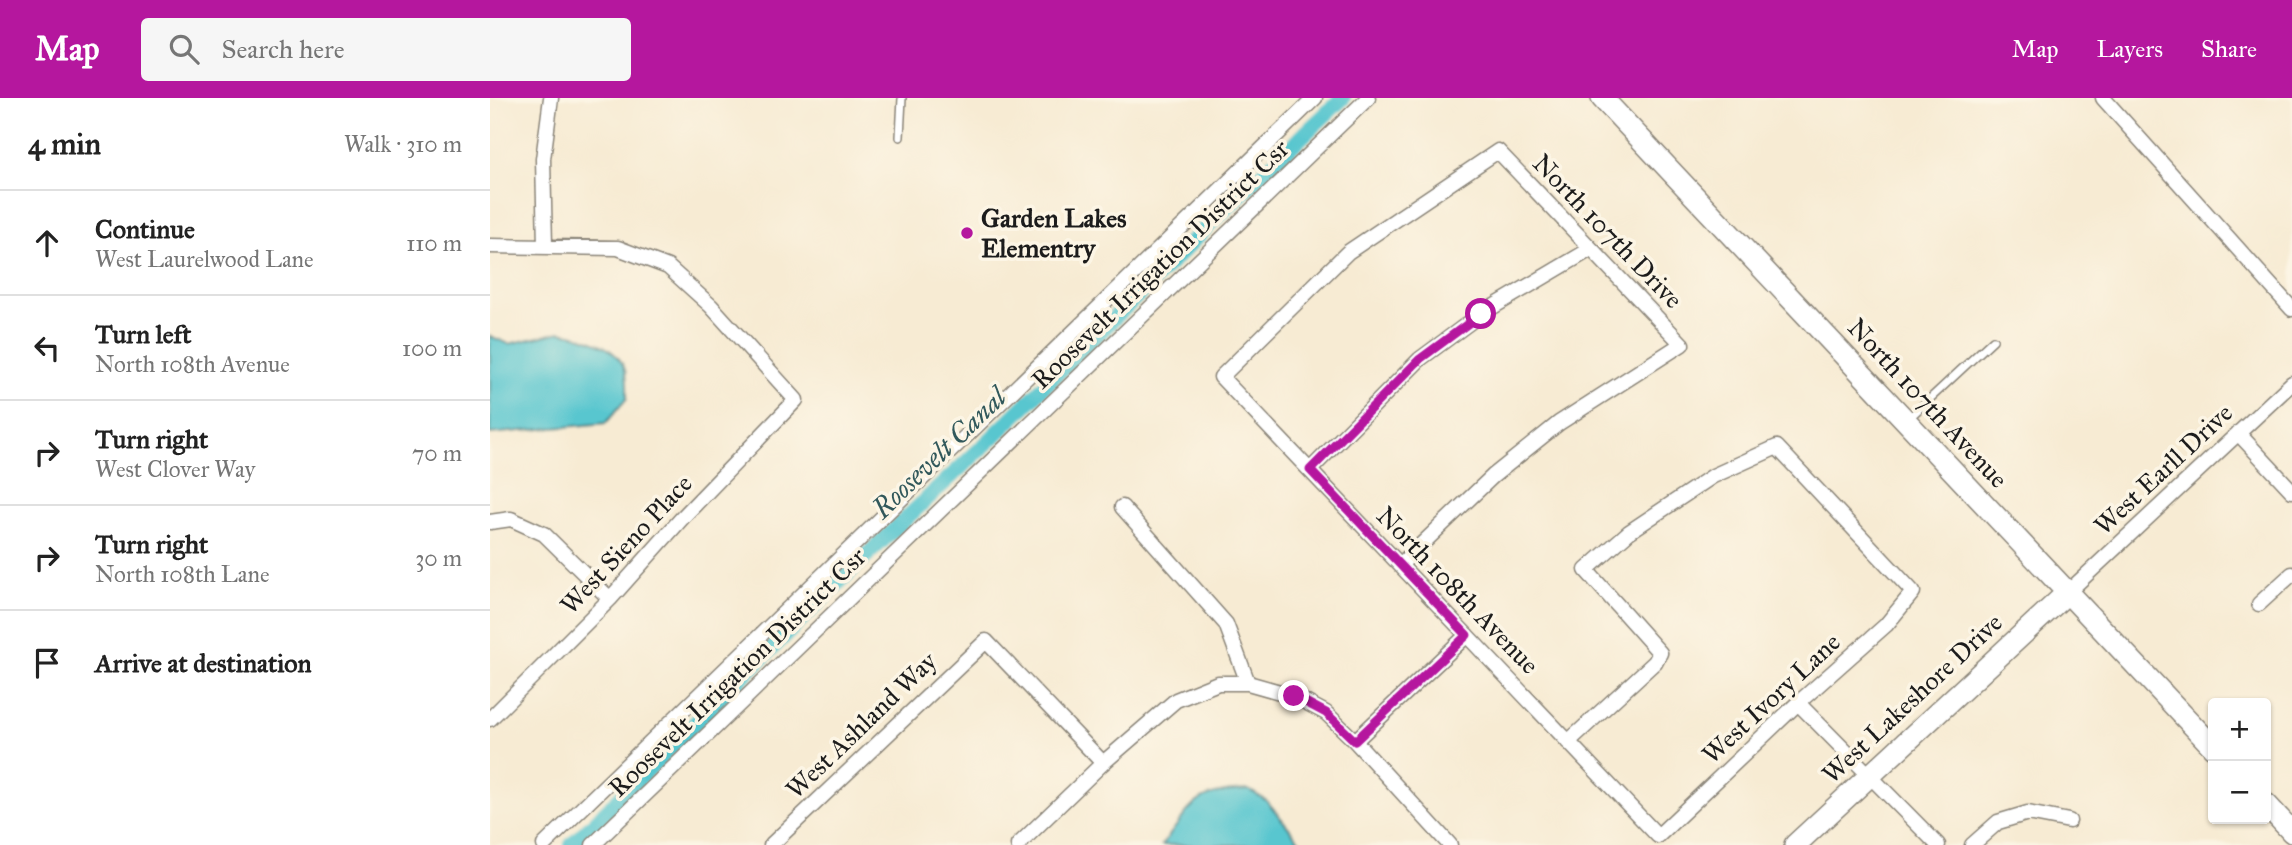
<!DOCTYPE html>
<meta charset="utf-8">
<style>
:root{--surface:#fff;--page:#f6f6f6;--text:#222;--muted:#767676;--line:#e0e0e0;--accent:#b5179e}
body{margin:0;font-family:"IM FELL Great Primer",serif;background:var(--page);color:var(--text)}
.controls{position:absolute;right:21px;bottom:21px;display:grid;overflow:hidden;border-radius:7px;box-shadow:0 2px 5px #0004}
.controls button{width:63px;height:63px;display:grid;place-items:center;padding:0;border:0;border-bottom:2px solid var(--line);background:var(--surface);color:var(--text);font:35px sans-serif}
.stop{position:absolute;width:21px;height:21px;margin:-16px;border:5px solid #b5179e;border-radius:50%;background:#fff}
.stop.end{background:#b5179e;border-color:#fff;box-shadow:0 2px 7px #0008}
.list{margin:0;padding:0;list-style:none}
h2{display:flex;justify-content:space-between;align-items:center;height:91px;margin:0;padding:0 28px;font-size:30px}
h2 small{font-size:23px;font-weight:400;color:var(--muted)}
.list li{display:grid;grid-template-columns:46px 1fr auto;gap:21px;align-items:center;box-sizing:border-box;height:105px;padding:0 28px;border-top:2px solid var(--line)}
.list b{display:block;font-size:26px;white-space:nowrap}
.list p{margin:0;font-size:23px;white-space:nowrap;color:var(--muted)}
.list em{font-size:23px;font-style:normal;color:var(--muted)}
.icon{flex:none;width:38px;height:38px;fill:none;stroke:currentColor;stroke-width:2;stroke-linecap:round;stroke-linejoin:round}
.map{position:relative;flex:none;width:1802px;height:747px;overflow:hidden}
header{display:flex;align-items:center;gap:42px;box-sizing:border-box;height:98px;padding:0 35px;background:var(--accent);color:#fff}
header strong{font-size:33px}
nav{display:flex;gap:38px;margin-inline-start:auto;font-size:24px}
.search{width:490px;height:63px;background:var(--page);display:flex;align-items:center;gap:18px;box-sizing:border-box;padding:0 24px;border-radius:7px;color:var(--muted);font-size:26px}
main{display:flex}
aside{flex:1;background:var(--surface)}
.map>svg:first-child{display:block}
.water{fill:#59c6cf;stroke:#3a7176;stroke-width:2}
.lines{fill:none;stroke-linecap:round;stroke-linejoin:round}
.canal{stroke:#59c6cf;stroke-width:16}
.lane-casing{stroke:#8a8478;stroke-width:10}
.street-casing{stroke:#8a8478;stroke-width:17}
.secondary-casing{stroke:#8a8478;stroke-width:24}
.lane{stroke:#fff;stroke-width:7}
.street{stroke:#fff;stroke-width:14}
.secondary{stroke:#fff;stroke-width:21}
.route{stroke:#b5179e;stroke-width:9}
.poi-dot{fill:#b5179e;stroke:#fcf5e5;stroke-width:2.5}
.labels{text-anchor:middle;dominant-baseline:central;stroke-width:7;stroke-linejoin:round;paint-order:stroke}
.poi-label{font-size:26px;font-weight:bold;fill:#1c1c1c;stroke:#fcf5e5;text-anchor:start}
.street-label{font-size:26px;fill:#1c1c1c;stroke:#fcf5e5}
.water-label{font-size:28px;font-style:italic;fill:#31585b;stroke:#fcf5e5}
</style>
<header>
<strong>Map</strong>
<div class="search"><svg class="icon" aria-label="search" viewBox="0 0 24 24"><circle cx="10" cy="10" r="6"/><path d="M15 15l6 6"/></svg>Search here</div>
<nav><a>Map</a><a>Layers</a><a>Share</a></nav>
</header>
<main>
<aside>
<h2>4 min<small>Walk · 310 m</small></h2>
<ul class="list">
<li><svg class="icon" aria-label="ahead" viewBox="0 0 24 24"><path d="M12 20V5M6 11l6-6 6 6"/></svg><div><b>Continue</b><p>West Laurelwood Lane</p></div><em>110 m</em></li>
<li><svg class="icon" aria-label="left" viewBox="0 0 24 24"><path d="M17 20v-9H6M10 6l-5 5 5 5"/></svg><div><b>Turn left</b><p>North 108th Avenue</p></div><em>100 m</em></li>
<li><svg class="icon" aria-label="right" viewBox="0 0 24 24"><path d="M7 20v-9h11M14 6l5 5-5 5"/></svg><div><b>Turn right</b><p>West Clover Way</p></div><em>70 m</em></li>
<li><svg class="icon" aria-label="right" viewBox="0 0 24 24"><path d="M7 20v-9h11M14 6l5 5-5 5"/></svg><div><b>Turn right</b><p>North 108th Lane</p></div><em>30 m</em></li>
<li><svg class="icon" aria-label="arrive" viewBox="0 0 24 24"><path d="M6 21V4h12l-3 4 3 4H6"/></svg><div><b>Arrive at destination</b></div></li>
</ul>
</aside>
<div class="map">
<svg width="1802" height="747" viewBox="0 0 1802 747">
<rect width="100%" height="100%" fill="#fcf5e5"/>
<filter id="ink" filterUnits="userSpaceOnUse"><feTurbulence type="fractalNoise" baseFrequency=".0143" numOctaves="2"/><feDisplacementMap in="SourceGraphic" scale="14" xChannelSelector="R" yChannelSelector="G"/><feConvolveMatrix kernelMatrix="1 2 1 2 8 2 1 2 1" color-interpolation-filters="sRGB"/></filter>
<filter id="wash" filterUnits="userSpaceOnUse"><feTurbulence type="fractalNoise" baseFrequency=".00686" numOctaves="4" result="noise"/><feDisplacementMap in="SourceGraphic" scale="28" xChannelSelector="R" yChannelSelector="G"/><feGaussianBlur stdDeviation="1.57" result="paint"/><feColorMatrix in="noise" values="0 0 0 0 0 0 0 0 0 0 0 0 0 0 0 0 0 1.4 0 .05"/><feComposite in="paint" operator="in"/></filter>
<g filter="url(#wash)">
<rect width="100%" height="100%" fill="#f7ebd3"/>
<!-- water -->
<path class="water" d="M70 234C91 237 128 248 135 272 138 280 137 291 137 300L116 325 0 336V238L19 246Z
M759 692 777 703 813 747H672C704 706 702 694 759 692Z"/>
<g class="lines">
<!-- canal -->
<path class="canal" d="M82 747 365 468 499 343 732 114 853 0"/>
</g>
</g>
<g filter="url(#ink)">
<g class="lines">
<!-- lane casing -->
<g class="lane-casing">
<path id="lane" d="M410 39 412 0
M1417 322 1503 242"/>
</g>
<!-- street casing -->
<g class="street-casing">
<path id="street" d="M1613 0 1802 211
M0 148 128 150 178 169 221 208 306 302 193 419 120 501 0 621
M55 148 53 61 61 0
M1748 335 1802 393
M820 372 930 261 991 216 1101 151
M632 409 736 526 758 585 804 598 836 615 865 643 960 747
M0 424 21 421 54 436 120 501
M910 467 1003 378 1069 325 1192 246 1008 53 858 154 731 279C877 432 1023 585 1168 738L1308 605 1396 527 1423 494 1287 349 1223 378 1139 434 1096 472 1170 555 1165 564 1078 644
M1578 494 1802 285
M1769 506 1802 476
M1308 605 1448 747
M865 643 977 537
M54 747 825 0
M103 747 878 0
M281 747 496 543 613 665
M528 747 613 665 686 602 728 585H758
M1482 747 1508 724 1538 715 1579 723"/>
</g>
<!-- secondary casing -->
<g class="secondary-casing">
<path id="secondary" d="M1112 0 1723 649
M1776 706 1802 734
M1305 747 1578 494"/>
</g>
<!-- lane -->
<use href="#lane" class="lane"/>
<!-- street -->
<use href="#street" class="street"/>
<!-- secondary -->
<use href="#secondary" class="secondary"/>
</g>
</g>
<g class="lines" filter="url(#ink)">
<!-- route -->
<path class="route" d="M804 598 836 615 865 643 977 537 820 372 930 261 991 216"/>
</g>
<!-- markers -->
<circle class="poi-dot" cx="477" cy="135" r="7"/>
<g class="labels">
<!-- poi labels -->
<g class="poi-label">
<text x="491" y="120">Garden Lakes<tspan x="491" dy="30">Elementry</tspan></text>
</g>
<!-- street labels -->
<g class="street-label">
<text transform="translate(1118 133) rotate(46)">North 107th Drive</text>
<text transform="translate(670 166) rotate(-44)">Roosevelt Irrigation District Csr</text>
<text transform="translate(1438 305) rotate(47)">North 107th Avenue</text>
<text transform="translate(1673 371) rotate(-43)">West Earll Drive</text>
<text transform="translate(136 446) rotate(-47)">West Sieno Place</text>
<text transform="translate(968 492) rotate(46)">North 108th Avenue</text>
<text transform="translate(247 574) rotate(-44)">Roosevelt Irrigation District Csr</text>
<text transform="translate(1281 600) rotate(-43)">West Ivory Lane</text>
<text transform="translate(1422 600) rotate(-43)">West Lakeshore Drive</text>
<text transform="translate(371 627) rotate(-44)">West Ashland Way</text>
</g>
<!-- water labels -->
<g class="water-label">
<text transform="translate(449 355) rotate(-44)">Roosevelt Canal</text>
</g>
</g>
</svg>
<div class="controls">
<button>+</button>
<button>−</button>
</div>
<div class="stop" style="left:991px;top:216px"></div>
<div class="stop end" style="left:804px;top:598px"></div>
</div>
</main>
